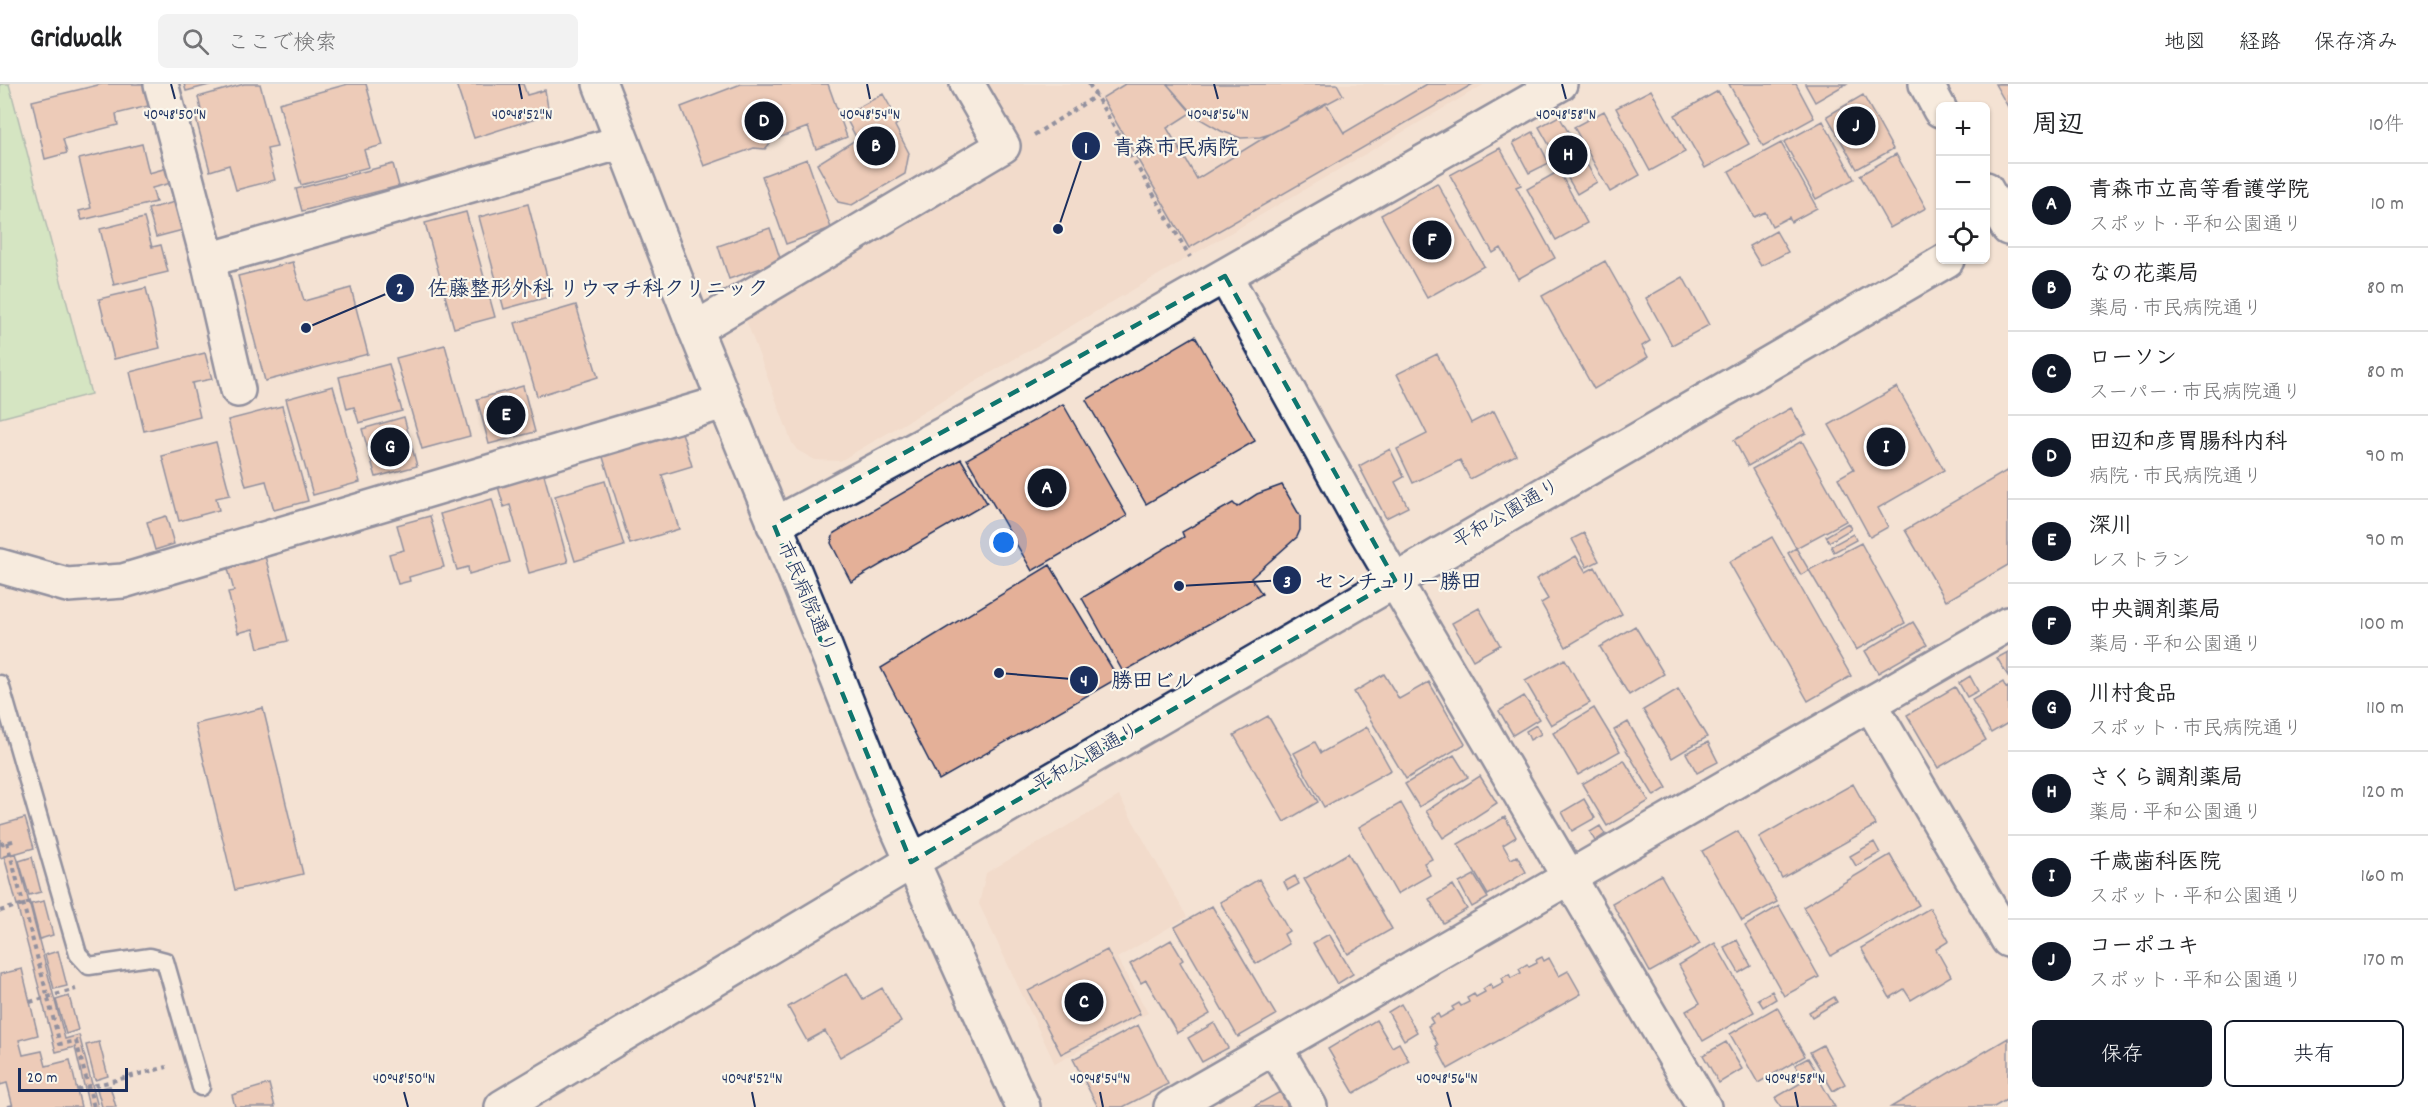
<!DOCTYPE html>
<html lang="ja">
<meta charset="utf-8">
<style>
:root{--surface:#fff;--page:#f2f2f2;--text:#202124;--muted:#757577;--line:#e0e0e0;--accent:#111827}
body{margin:0;font-family:Dekko,"Klee One",sans-serif;background:var(--page);color:var(--text)}
.controls{position:absolute;right:18px;top:18px;display:grid;overflow:hidden;border-radius:9px;box-shadow:0 2px 4px #0004}
.controls button{width:54px;height:54px;display:grid;place-items:center;padding:0;border:0;border-bottom:2px solid var(--line);background:var(--surface);color:var(--text);font:30px sans-serif}
.scale{position:absolute;left:18px;bottom:15px;width:110px;box-sizing:border-box;padding-left:6px;border:3px solid #1b2f5e;border-top:0;font-size:16px;line-height:21px;white-space:nowrap;color:#1b2f5e;-webkit-text-stroke:4px #fbf7ec;paint-order:stroke}
.you{position:absolute;left:1004px;top:459px;width:21px;height:21px;margin:-15px;border:4px solid #fff;border-radius:50%;background:#1a73e8;box-shadow:0 0 0 9px #1a73e833}
.badge{display:grid;place-items:center;width:39px;height:39px;border-radius:50%;background:var(--accent);color:#fff;font-size:20px;font-weight:700}
.pin{position:absolute;translate:-50% -50%;border:3px solid #fff;box-shadow:0 2px 6px #0006}
.list{margin:0;padding:0;list-style:none}
h2{display:flex;justify-content:space-between;align-items:center;height:78px;margin:0;padding:0 24px;font-size:26px}
h2 small{font-size:20px;font-weight:400;color:var(--muted)}
.list li{display:grid;grid-template-columns:39px 1fr auto;gap:18px;align-items:center;box-sizing:border-box;height:84px;padding:0 24px;border-top:2px solid var(--line)}
.list b{display:block;font-size:22px;white-space:nowrap}
.list p{margin:0;font-size:20px;white-space:nowrap;color:var(--muted)}
.list em{font-size:20px;font-style:normal;color:var(--muted)}
.actions{display:flex;gap:12px;padding:18px 24px}
.actions a{flex:1;padding:14px 0;border:2px solid var(--accent);border-radius:9px;text-align:center;font-size:21px;color:var(--accent)}
.actions .main{background:var(--accent);color:#fff}
.icon{flex:none;width:33px;height:33px;fill:none;stroke:currentColor;stroke-width:2;stroke-linecap:round;stroke-linejoin:round}
.map{position:relative;flex:none;width:2008px;height:1023px;overflow:hidden}
header{display:flex;align-items:center;gap:36px;box-sizing:border-box;height:84px;padding:0 30px;background:var(--surface);border-bottom:2px solid var(--line)}
header strong{font-size:28px}
nav{display:flex;gap:33px;margin-inline-start:auto;font-size:21px}
.search{width:420px;height:54px;background:var(--page);display:flex;align-items:center;gap:15px;box-sizing:border-box;padding:0 21px;border-radius:9px;color:var(--muted);font-size:22px}
main{display:flex}
aside{flex:1;background:var(--surface)}
.map>svg:first-child{display:block}
.built{fill:#efd3c1}
.green{fill:#afe8ad;stroke:#658c86;stroke-width:1.5}
.building{fill:#e4b098;stroke:#1b2f5e;stroke-width:1.5}
.lines{fill:none;stroke-linecap:round;stroke-linejoin:round}
.service-casing{stroke:#1b2f5e;stroke-width:21}
.minor-casing{stroke:#1b2f5e;stroke-width:38}
.tertiary-casing{stroke:#1b2f5e;stroke-width:38}
.path{stroke:#1b2f5e;stroke-width:4;stroke-dasharray:4.5 4.5;stroke-linecap:butt}
.service{stroke:#fbf7ec;stroke-width:16}
.minor{stroke:#fbf7ec;stroke-width:33}
.tertiary{stroke:#fbf7ec;stroke-width:33}
.marked{fill:none;stroke:#0f766e;stroke-width:4.5;stroke-dasharray:12 8;stroke-linejoin:round}
.ticks{fill:none;stroke:#1b2f5e;stroke-width:2}
.labels{text-anchor:middle;dominant-baseline:central;stroke-width:4.5;stroke-linejoin:round;paint-order:stroke}
.street-label{font-size:20px;fill:#1b2f5e;stroke:#fbf7ec}
.ticks-label{font-size:15px;text-anchor:middle;fill:#1b2f5e;stroke:#fbf7ec;stroke-width:4.5;stroke-linejoin:round;paint-order:stroke}
.leader{fill:none;stroke:#1b2f5e;stroke-width:2}
.callout-dot{fill:#1b2f5e;stroke:#fbf7ec;stroke-width:2}
.mark-label{font-size:18px;text-anchor:middle;font-weight:bold;fill:#fff}
.callout-label{font-size:21px;text-anchor:middle;font-weight:bold;fill:#1b2f5e;stroke:#fbf7ec;stroke-width:4.5;stroke-linejoin:round;paint-order:stroke}
</style>
<header>
<strong>Gridwalk</strong>
<div class="search"><svg class="icon" aria-label="search" viewBox="0 0 24 24"><circle cx="10" cy="10" r="6"/><path d="M15 15l6 6"/></svg>ここで検索</div>
<nav><a>地図</a><a>経路</a><a>保存済み</a></nav>
</header>
<main>
<div class="map">
<svg width="2008" height="1023" viewBox="0 0 2008 1023">
<rect width="100%" height="100%" fill="#f4e2d3"/>
<filter id="ink" filterUnits="userSpaceOnUse"><feTurbulence type="fractalNoise" baseFrequency=".0167" numOctaves="2"/><feDisplacementMap in="SourceGraphic" scale="12" xChannelSelector="R" yChannelSelector="G"/><feConvolveMatrix kernelMatrix="1 2 1 2 8 2 1 2 1" color-interpolation-filters="sRGB"/></filter>
<g filter="url(#ink)">
<!-- built -->
<path class="built" d="M986 0H1485L840 377 815 376 797 366 792 359 743 228 1016 63Z
M1119 712 1187 833 1117 874 1148 929 1055 980 979 820 986 789Z"/>
<!-- green -->
<path class="green" d="M0 0H9L91 310 0 334Z"/>
<!-- building -->
<path class="building" d="M102 0H147L152 21 116 30 118 41 63 55 67 69 45 75 32 17Z
M184 0H213L186 7Z
M244 0H260L277 63 267 65 275 96 236 106 229 81 210 87 195 31 202 30 198 13Z
M348 0H366L383 61 364 66 369 83 301 101 279 19Z
M456 0H523L527 11 545 6 549 30 474 54Z
M741 0H828L847 53 816 65 808 43 773 56 765 65 754 64 704 82 681 23Z
M1125 0H1167L1192 28 1167 44 1197 95 1270 50 1326 19 1344 49 1427 0H1473L1189 164 1102 14Z
M1167 0H1337L1343 11 1270 50 1260 53 1241 54 1221 47 1200 35 1188 25Z
M1729 0H1796L1814 34 1763 62Z
M1805 0H1846L1815 18Z
M1995 0H2008V23Z
M1651 6 1685 68 1650 87 1616 24Z
M1718 7 1749 60 1705 84 1675 31Z
M883 10 899 38 895 42 909 69 905 90 852 121 838 118 817 80 857 55 848 38V29Z
M1863 11 1893 65 1857 85 1827 32Z
M1604 27 1640 91 1610 108 1574 43Z
M1559 32 1597 98 1577 110 1539 43Z
M1823 37 1854 95 1816 115 1784 58Z
M1533 48 1549 79 1529 89 1513 59Z
M1781 59 1817 124 1791 138 1789 133 1772 142 1765 128 1754 133 1729 87Z
M142 60 149 89 167 84 171 99 152 104 156 118 82 136 79 127 91 124 79 75Z
M1500 64 1521 101 1516 103 1555 174 1518 195 1501 164 1493 169 1450 91Z
M1896 70 1926 124 1890 144 1860 91Z
M807 75 831 144 786 160 762 92Z
M393 80 399 102 302 127 296 105Z
M1559 87 1587 139 1556 156 1527 105Z
M1437 99 1484 182 1427 214 1381 131Z
M175 118 183 146 156 153 148 125Z
M528 120 552 212 504 225 479 133Z
M466 128 495 233 454 244 425 139Z
M144 134 152 163 161 161 168 188 114 201 100 145Z
M770 144 781 177 729 195 718 162Z
M1776 147 1788 168 1761 182 1749 162Z
M1605 177 1650 257 1642 262 1648 273 1594 305 1542 212Z
M293 178 304 217 351 204 368 270 265 297 238 192Z
M1683 193 1709 241 1672 261 1646 214Z
M146 204 160 264 114 275 99 215Z
M576 221 598 293 537 312 515 239Z
M1195 252 1255 357 1146 420 1086 316Z
M445 261 470 352 422 365 396 274Z
M205 269 212 295 192 299 200 333 144 347 130 288Z
M1437 270 1471 339 1494 327 1516 371 1470 395 1460 376 1413 399 1397 365 1427 350 1397 290Z
M389 280 402 327 359 339 354 323 347 325 339 293Z
M333 302 360 398 313 411 286 315Z
M523 302 535 348 489 360 477 315Z
M1897 303 1944 386 1878 424 1888 443 1870 453 1838 394 1854 385 1829 341Z
M1063 320 1127 432 1032 487 967 375Z
M282 322 308 417 274 426 266 397 246 402 228 336Z
M1791 324 1806 349 1748 382 1734 356Z
M404 333 417 382 376 393 362 345Z
M681 345 692 382 662 391 679 445 630 460 602 370Z
M1802 357 1846 437 1796 464 1752 385Z
M216 358 230 411 216 414 219 426 179 437 162 372Z
M1390 365 1404 393 1395 398 1408 423 1386 434 1359 382Z
M961 375 987 419 851 498 831 459 834 449Z
M2008 386V481L1946 517 1905 446Z
M543 387 568 478 529 489 510 421 504 423 497 399Z
M605 397 624 462 575 477 555 412Z
M1282 401 1300 432V446L1297 453 1251 494 1262 510 1123 588 1082 514 1184 453 1182 448 1233 419 1237 423 1257 410Z
M492 415 510 478 469 490 468 483 457 486 440 430Z
M166 432 174 460 155 466 147 438Z
M430 432 444 483 409 493 410 497 398 500 389 470 404 466 397 441Z
M1848 439 1851 445 1829 458 1826 452Z
M1584 449 1599 477 1587 483 1572 455Z
M1853 450 1856 456 1834 468 1831 462Z
M1772 453 1851 592 1808 617 1729 478Z
M1861 459 1905 539 1856 566 1809 486Z
M1796 464 1809 486 1801 491 1788 469Z
M265 472 288 557 258 564 253 545 238 549 228 508 234 507 227 481Z
M1576 472 1586 488 1595 483 1622 530 1566 563 1541 519 1548 515 1536 495Z
M1050 481 1118 594 939 696 881 584Z
M1479 524 1500 561 1473 576 1452 539Z
M1913 538 1927 561 1878 589 1865 567Z
M1635 542 1664 590 1629 611 1600 563Z
M2008 568V592L1997 574Z
M1565 575 1590 619 1551 641 1525 597Z
M1384 590 1399 615 1429 598 1465 660 1406 695 1354 608Z
M1970 592 1978 607 1967 613 1959 599Z
M2003 598 2006 604 2008 603V639L1991 649 1972 616Z
M1955 603 1986 656 1938 684 1907 631Z
M1678 605 1707 653 1672 674 1643 626Z
M1524 612 1539 635 1513 651 1499 627Z
M263 624 303 790 235 806 195 640Z
M1594 624 1620 667 1578 691 1553 649Z
M1268 632 1318 718 1284 738 1234 651Z
M1628 638 1667 704 1654 712 1614 646Z
M1536 641 1541 650 1530 656 1526 647Z
M1367 643 1391 686 1324 723 1294 669 1315 658 1321 669Z
M1708 658 1718 678 1697 689 1686 669Z
M1454 671 1468 693 1419 723 1405 700Z
M1624 676 1649 717 1607 742 1582 700Z
M1480 692 1497 719 1443 754 1426 727Z
M1853 700 1876 741 1782 794 1759 753Z
M1584 715 1595 734 1572 747 1562 728Z
M1401 719 1432 775 1424 779 1430 791 1397 810 1359 743Z
M1505 733 1516 753 1503 761 1511 775 1517 772 1526 788 1488 811 1458 760Z
M25 734 34 764 0 774V741Z
M1600 742 1605 750 1595 757 1590 748Z
M1738 747 1777 818 1742 837 1702 767Z
M1874 758 1880 769 1856 782 1850 772Z
M16 769 65 955 79 951 98 1023H89L75 963 56 968 4 772Z
M1348 769 1392 845 1348 870 1304 795Z
M1890 771 1919 821 1831 872 1803 823Z
M32 773 41 808 29 811 19 777Z
M1474 791 1488 814 1472 823 1459 799Z
M1661 791 1700 860 1650 888 1612 819Z
M1295 792 1299 800 1288 806 1284 798Z
M1259 795 1289 847 1284 850 1289 860 1256 880 1220 818Z
M1453 801 1467 825 1443 839 1429 815Z
M44 817 53 851 40 855 31 820Z
M1212 822 1276 931 1238 953 1175 843Z
M1779 822 1819 893 1784 912 1745 842Z
M1930 824 1949 857 1936 865 1951 892 1911 916 1904 905 1890 914 1861 864Z
M1329 850 1353 890 1337 900 1313 859Z
M1171 856 1183 876 1180 878 1210 930 1177 949 1146 896 1141 899 1130 880Z
M1737 856 1751 882 1739 889 1724 863Z
M1715 859 1754 928 1703 957 1686 927 1700 919 1679 881Z
M1107 866 1140 930 1061 970 1028 907Z
M58 867 67 902 54 905 45 871Z
M1542 873 1544 877 1549 874 1559 892 1568 887 1581 910 1448 985 1436 962 1438 961 1428 942 1433 939 1430 934 1438 930 1440 934 1454 926 1452 923 1459 919 1461 922 1469 918 1467 914 1474 910 1476 913 1485 908 1483 905 1490 900 1493 905 1504 899 1502 894 1509 890 1511 894 1521 889 1519 885 1527 880 1529 883 1537 879 1536 876Z
M22 885 38 951 19 956 23 971 42 967 46 982 70 976 81 1023H13L7 999 0 1001V890Z
M847 889 863 915 882 904 901 938 840 973 825 947 807 957 788 923Z
M1772 907 1776 915 1763 923 1758 915Z
M69 912 78 946 66 950 56 916Z
M1834 913 1837 918 1812 933 1809 928Z
M1401 920 1417 948 1404 956 1388 928Z
M1777 923 1805 972 1758 999 1730 950Z
M1376 936 1392 963 1399 959 1409 977 1354 1009 1328 965Z
M1214 939 1228 964 1202 978 1188 954Z
M1138 941 1168 1000 1123 1023H1098L1073 975Z
M2008 954V1015L1994 1023H1891Z
M99 958 108 992 95 996 86 961Z
M1726 958 1742 985 1719 999 1703 971Z
M1823 961 1845 1000 1833 1007 1810 968Z
M1808 974 1816 987 1804 995 1795 981Z
M1816 990 1835 1023H1781L1775 1014Z
M269 1000 275 1023H235L232 1011Z
M110 1002 116 1023H102L97 1005Z
M1280 1008 1288 1023H1253Z"/>
<g class="lines">
<!-- service casing -->
<g class="service-casing">
<path id="service" d="M0 600 78 870 89 882 150 873 165 877 201 1003"/>
</g>
<!-- minor casing -->
<g class="minor-casing">
<path id="minor" d="M161 0 208 176 238 306
M208 176 622 58
M1225 192 1364 444 1704 1023
M695 245 1003 62 967 0
M774 441 1005 317 1560 0
M0 482 67 501 123 497 724 318
M1871 621 2008 856
M1275 964 1310 1023
M1171 1023 2008 540"/>
</g>
<!-- tertiary casing -->
<g class="tertiary-casing">
<path id="tertiary" d="M600 0 695 245 822 555 890 728 1023 1023
M1926 0 1940 26
M1986 105 2008 144
M502 1023 911 778 1947 176"/>
</g>
<!-- path -->
<path class="path" d="M1089 0 1190 173
M1034 51 1096 12
M7 758 60 960 76 957 94 1023
M0 760 17 756
M0 827 34 817
M30 918 76 905
M77 1006 167 983
M8 1023 13 1022"/>
<!-- service -->
<use href="#service" class="service"/>
<!-- minor -->
<use href="#minor" class="minor"/>
<!-- tertiary -->
<use href="#tertiary" class="tertiary"/>
</g>
</g>
<!-- marked area -->
<path d="M0 0H2008V1023H0ZM1225 192 1395 496 911 778 774 441Z" fill="#f4e2d3" fill-opacity=".55" fill-rule="evenodd"/>
<path class="marked" d="M1225 192 1395 496 911 778 774 441Z"/>
<!-- ticks -->
<path class="ticks" d="M171 0 175 15M519 0 522 15M867 0 870 15M1214 0 1218 15M1562 0 1566 15M404 1008 408 1023M752 1008 755 1023M1100 1008 1103 1023M1447 1008 1451 1023M1795 1008 1798 1023"/>
<g class="labels">
<!-- street labels -->
<g class="street-label">
<text transform="translate(1507 431) rotate(-30)">平和公園通り</text>
<text transform="translate(805 514) rotate(67)">市民病院通り</text>
<text transform="translate(1087 675) rotate(-30)">平和公園通り</text>
</g>
</g>
<g class="ticks-label">
<text x="175" y="35">40°48'50"N</text>
<text x="522" y="35">40°48'52"N</text>
<text x="870" y="35">40°48'54"N</text>
<text x="1218" y="35">40°48'56"N</text>
<text x="1566" y="35">40°48'58"N</text>
<text x="404" y="999">40°48'50"N</text>
<text x="752" y="999">40°48'52"N</text>
<text x="1100" y="999">40°48'54"N</text>
<text x="1447" y="999">40°48'56"N</text>
<text x="1795" y="999">40°48'58"N</text>
</g>
<!-- callouts -->
<path class="leader" d="M1058 145L1086 62M306 244L400 204M1179 502L1287 496M999 589L1084 596"/>
<g class="callout-dot">
<circle cx="1058" cy="145" r="6"/>
<circle cx="306" cy="244" r="6"/>
<circle cx="1179" cy="502" r="6"/>
<circle cx="999" cy="589" r="6"/>
<circle cx="1086" cy="62" r="15"/>
<circle cx="400" cy="204" r="15"/>
<circle cx="1287" cy="496" r="15"/>
<circle cx="1084" cy="596" r="15"/>
</g>
<g class="mark-label">
<text x="1086" y="69">1</text>
<text x="400" y="210">2</text>
<text x="1287" y="503">3</text>
<text x="1084" y="602">4</text>
</g>
<g class="callout-label">
<text x="1176" y="70">青森市民病院</text>
<text x="598" y="211">佐藤整形外科 リウマチ科クリニック</text>
<text x="1398" y="504">センチュリー勝田</text>
<text x="1153" y="603">勝田ビル</text>
</g>
</svg>
<div class="controls">
<button>+</button>
<button>−</button>
<button><svg class="icon" aria-label="locate" viewBox="0 0 24 24"><circle cx="12" cy="12" r="6"/><path d="M12 2v4M12 18v4M2 12h4M18 12h4"/></svg></button>
</div>
<div class="scale">20 m</div>
<div class="you"></div>
<div class="pin badge" style="left:1047px;top:404px">A</div>
<div class="pin badge" style="left:876px;top:62px">B</div>
<div class="pin badge" style="left:1084px;top:918px">C</div>
<div class="pin badge" style="left:764px;top:37px">D</div>
<div class="pin badge" style="left:506px;top:331px">E</div>
<div class="pin badge" style="left:1432px;top:156px">F</div>
<div class="pin badge" style="left:390px;top:363px">G</div>
<div class="pin badge" style="left:1568px;top:71px">H</div>
<div class="pin badge" style="left:1886px;top:363px">I</div>
<div class="pin badge" style="left:1856px;top:42px">J</div>
</div>
<aside>
<h2>周辺<small>10件</small></h2>
<ul class="list">
<li><span class="badge">A</span><div><b>青森市立高等看護学院</b><p>スポット · 平和公園通り</p></div><em>10 m</em></li>
<li><span class="badge">B</span><div><b>なの花薬局</b><p>薬局 · 市民病院通り</p></div><em>80 m</em></li>
<li><span class="badge">C</span><div><b>ローソン</b><p>スーパー · 市民病院通り</p></div><em>80 m</em></li>
<li><span class="badge">D</span><div><b>田辺和彦胃腸科内科</b><p>病院 · 市民病院通り</p></div><em>90 m</em></li>
<li><span class="badge">E</span><div><b>深川</b><p>レストラン</p></div><em>90 m</em></li>
<li><span class="badge">F</span><div><b>中央調剤薬局</b><p>薬局 · 平和公園通り</p></div><em>100 m</em></li>
<li><span class="badge">G</span><div><b>川村食品</b><p>スポット · 市民病院通り</p></div><em>110 m</em></li>
<li><span class="badge">H</span><div><b>さくら調剤薬局</b><p>薬局 · 平和公園通り</p></div><em>120 m</em></li>
<li><span class="badge">I</span><div><b>千歳歯科医院</b><p>スポット · 平和公園通り</p></div><em>160 m</em></li>
<li><span class="badge">J</span><div><b>コーポユキ</b><p>スポット · 平和公園通り</p></div><em>170 m</em></li>
</ul>
<div class="actions"><a class="main">保存</a><a>共有</a></div>
</aside>
</main>
